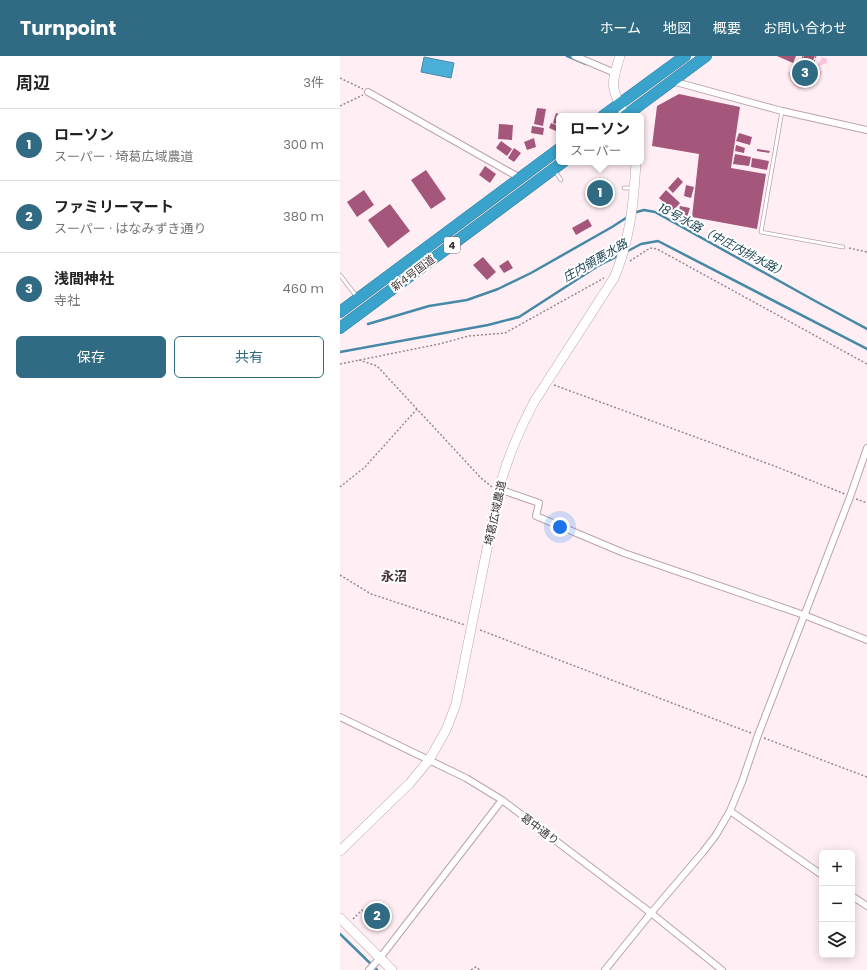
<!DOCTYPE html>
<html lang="ja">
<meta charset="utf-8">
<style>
:root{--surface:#fff;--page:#f6f6f6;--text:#222;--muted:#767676;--line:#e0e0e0;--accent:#306b83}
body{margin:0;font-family:Poppins,"Noto Sans JP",sans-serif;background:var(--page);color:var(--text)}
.controls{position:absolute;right:12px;bottom:12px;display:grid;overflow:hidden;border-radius:6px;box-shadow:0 2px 10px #0003}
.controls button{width:36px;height:36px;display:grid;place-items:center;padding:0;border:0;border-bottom:1px solid var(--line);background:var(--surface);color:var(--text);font:20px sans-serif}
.you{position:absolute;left:220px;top:471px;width:14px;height:14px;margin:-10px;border:3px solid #fff;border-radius:50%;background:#1a73e8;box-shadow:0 0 0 6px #1a73e833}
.badge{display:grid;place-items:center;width:26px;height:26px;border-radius:50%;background:var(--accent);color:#fff;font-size:13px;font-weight:700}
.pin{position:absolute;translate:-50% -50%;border:2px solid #fff;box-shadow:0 1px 4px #0006}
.popup{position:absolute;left:216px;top:57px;width:88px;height:52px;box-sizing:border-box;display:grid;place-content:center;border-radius:6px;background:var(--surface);filter:drop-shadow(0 1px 3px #0005);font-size:13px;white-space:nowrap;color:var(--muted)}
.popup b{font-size:15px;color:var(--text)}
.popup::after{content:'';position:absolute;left:50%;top:100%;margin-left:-8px;border:8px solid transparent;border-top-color:var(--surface)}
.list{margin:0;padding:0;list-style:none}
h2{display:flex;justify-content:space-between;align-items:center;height:52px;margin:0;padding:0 16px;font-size:17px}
h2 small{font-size:13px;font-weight:400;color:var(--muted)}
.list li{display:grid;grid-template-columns:26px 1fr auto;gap:12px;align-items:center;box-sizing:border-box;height:72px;padding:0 16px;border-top:1px solid var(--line)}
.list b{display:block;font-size:15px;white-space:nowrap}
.list p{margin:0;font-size:13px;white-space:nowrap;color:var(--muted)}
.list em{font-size:13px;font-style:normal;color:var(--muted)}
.actions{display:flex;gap:8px;padding:12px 16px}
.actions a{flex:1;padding:9px 0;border:1px solid var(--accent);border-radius:6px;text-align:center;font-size:14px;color:var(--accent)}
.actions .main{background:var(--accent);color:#fff}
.icon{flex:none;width:22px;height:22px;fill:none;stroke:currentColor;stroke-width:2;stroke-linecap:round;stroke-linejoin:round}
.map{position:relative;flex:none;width:527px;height:914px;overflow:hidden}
header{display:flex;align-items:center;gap:24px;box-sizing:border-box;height:56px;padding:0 20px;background:var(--accent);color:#fff}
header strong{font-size:19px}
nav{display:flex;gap:22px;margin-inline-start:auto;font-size:14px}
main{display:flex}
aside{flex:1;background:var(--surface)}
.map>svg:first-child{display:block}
.green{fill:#fac6db}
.water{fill:#4bafd7;stroke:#4689a6}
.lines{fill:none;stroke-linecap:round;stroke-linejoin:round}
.stream{stroke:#4689a6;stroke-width:2.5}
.building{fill:#a4577a}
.lane-casing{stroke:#bba3ac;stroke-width:4.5}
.street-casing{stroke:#bba3ac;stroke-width:8}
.secondary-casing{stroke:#bba3ac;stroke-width:10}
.highway-casing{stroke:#3a7b96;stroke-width:12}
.path{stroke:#96898e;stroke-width:1.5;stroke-dasharray:2 2;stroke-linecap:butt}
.lane{stroke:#fff;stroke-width:3}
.street{stroke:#fff;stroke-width:6}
.secondary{stroke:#fff;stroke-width:9}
.highway{stroke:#3aa3cb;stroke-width:11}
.labels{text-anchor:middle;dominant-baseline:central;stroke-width:4;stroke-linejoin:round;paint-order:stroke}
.shield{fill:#fff;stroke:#756e71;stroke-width:1}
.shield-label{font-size:10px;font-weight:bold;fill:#3a3034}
.street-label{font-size:11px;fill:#3a3034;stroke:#fff}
.water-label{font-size:12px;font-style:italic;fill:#123e4f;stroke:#fff}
.quarter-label{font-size:13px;font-weight:bold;fill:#46333b;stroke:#fff}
</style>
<header>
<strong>Turnpoint</strong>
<nav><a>ホーム</a><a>地図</a><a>概要</a><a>お問い合わせ</a></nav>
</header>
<main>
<aside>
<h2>周辺<small>3件</small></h2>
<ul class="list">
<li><span class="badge">1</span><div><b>ローソン</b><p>スーパー · 埼葛広域農道</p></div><em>300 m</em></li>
<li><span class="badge">2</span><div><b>ファミリーマート</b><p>スーパー · はなみずき通り</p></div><em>380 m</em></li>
<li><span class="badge">3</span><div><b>浅間神社</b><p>寺社</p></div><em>460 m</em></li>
</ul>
<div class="actions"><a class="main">保存</a><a>共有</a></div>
</aside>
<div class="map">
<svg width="527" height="914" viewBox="0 0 527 914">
<rect width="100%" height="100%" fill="#ffeff5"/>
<!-- green -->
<path class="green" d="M482 1 487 3V7L479 10 482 16 480 21 474 22 472 27 468 28 467 31C457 37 450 26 448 17L457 8 461 12V22L467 23 472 20Z"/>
<!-- water -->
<path class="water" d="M84 1 114 7 111 22 81 16Z"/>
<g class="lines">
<!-- stream -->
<path class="stream" d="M227 0 246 8
M293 157 304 154 315 156 477 246 527 273
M286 196 301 188 318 185 527 293
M28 268 89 250 127 244 158 233 191 217 272 171 289 160
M0 296 148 269 179 261 258 210 280 199
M0 878 37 914"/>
</g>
<!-- building -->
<path class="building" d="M437 0H456L453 7Z
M464 0H475L469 12 462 9 465 3H463Z
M339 38 400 51 391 112 426 118 417 173 352 161 359 98 312 90 317 50Z
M197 52 206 53 203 70 194 68Z
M216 57 223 60H219V69L213 67Z
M211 67 218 70 216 75 209 72Z
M159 68 173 69 172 84 158 83Z
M192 70 204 72 203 79 191 77Z
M399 77 412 81 410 89 396 85Z
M194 82 196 91 187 94 184 86Z
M161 85 172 93 167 100 156 92Z
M396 89 405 92 404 97 395 95Z
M174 92 181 97 174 106 168 102Z
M417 93 430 95 429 97 417 95Z
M395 98 411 101 409 110 393 108Z
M412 102 429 105 427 114 411 111Z
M145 110 156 118 150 127 139 119Z
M86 114 106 143 91 153 71 124Z
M338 121 343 126 333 137 328 132Z
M265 124 273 135 254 149 246 138Z
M346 129 354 131 351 142 344 140Z
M24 134 34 149 17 161 7 146Z
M326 134 340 147 333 155 319 142Z
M50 148 70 175 48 192 28 164Z
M340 150 350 152 347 161 338 158Z
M248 163 252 170 236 179 232 172Z
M143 201 156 216 147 224 133 209Z
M168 204 173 212 164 217 159 210Z
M43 846 50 852 34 872 27 866Z"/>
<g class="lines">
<!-- lane casing -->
<g class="lane-casing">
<path id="lane" d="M442 55 421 176 503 191
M215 115 221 124
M284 132H292
M0 219 17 241"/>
</g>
<!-- street casing -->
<g class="street-casing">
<path id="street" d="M235 0 275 17
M332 25 442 55 527 74
M28 36 180 122
M159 433 199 447 196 460 284 497 464 559 527 584
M0 661 126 722 162 744 311 857 382 914
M390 755 482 819
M512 840 527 850
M29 914 40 902 162 744
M265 914 311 857 363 796 376 779 390 755 402 726 418 679 510 441 527 392"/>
</g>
<!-- secondary casing -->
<g class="secondary-casing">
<path id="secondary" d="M280 0C270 31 271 32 286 60
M0 795 70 727 89 704 106 674 116 648 159 433C167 403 179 374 194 346L274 222C290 185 294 145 296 106
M0 862 52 914"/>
</g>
<!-- highway casing -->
<g class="highway-casing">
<path id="highway" d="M263 60 345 0
M285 60 366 0
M0 256 219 93
M0 272 223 106"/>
</g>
<!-- path -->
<path class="path" d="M463 0 459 10 471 14 476 0
M0 22 23 33
M0 50 23 39
M509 192 527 196
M290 205 310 192 317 193 527 308
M19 304 37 310 141 422 152 431
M0 308 99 288 129 280 165 277 264 222
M214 329 437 411 505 438
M0 431 25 411 77 353
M516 443 527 447
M0 519 31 538 125 569
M140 574 411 677
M424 682 527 721
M13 863 22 854 30 862
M131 914 136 911 140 914"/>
<!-- lane -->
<use href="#lane" class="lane"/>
<!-- street -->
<use href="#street" class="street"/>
<!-- secondary -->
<use href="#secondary" class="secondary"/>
<!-- highway -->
<use href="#highway" class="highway"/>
</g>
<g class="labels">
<!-- shield labels -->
<rect class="shield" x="104" y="181" width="16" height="16" rx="3"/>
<g class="shield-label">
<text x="112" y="189">4</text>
</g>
<!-- street labels -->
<g class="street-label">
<text transform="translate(73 217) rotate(-37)">新4号国道</text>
<text transform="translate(155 457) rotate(-78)">埼葛広域農道</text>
<text transform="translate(200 773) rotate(37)">葛中通り</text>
</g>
<!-- water labels -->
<g class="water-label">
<text transform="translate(383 184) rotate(28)">18号水路（中庄内排水路）</text>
<text transform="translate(255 204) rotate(-30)">庄内領悪水路</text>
</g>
<!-- quarter labels -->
<g class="quarter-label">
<text x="54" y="520">永沼</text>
</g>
</g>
</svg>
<div class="controls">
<button>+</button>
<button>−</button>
<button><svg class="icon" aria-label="layers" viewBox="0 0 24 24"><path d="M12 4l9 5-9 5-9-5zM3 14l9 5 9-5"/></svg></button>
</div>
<div class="you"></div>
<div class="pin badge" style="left:260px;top:137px">1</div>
<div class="popup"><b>ローソン</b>スーパー</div>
<div class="pin badge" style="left:37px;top:860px">2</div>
<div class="pin badge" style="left:465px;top:17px">3</div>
</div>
</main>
